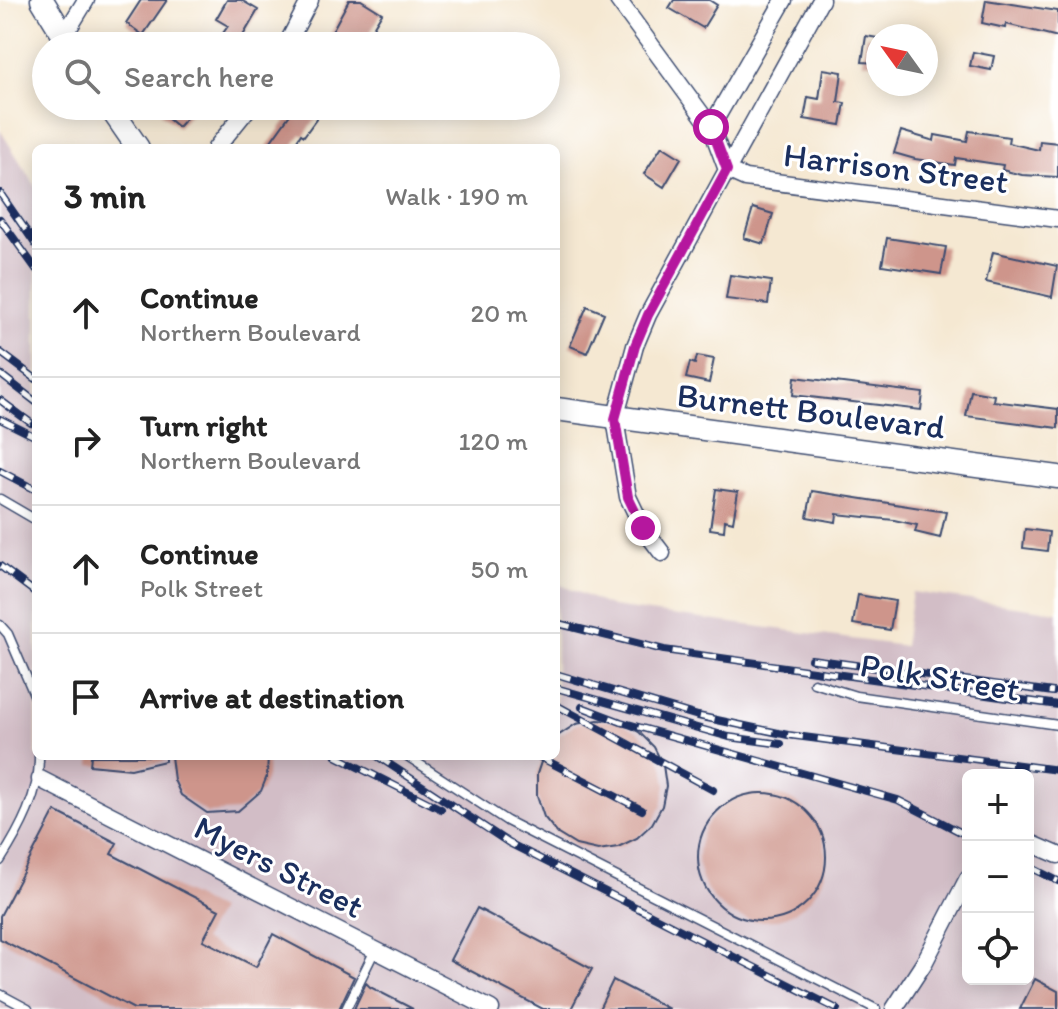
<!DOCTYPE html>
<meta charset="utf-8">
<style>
:root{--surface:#fff;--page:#f6f6f6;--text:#222;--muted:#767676;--line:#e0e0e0}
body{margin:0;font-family:Itim,sans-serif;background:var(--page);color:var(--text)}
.controls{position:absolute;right:24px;bottom:24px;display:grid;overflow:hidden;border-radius:12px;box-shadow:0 4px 20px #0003}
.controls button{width:72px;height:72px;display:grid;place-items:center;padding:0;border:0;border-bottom:2px solid var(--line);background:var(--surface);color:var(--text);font:40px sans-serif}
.compass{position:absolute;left:866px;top:24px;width:72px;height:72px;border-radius:50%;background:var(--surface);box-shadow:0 4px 20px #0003;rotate:303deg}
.stop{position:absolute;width:24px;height:24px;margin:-18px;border:6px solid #b5179e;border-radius:50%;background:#fff}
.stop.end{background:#b5179e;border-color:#fff;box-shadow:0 2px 8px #0008}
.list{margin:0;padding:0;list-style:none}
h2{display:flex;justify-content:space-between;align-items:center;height:104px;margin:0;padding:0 32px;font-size:34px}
h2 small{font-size:26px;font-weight:400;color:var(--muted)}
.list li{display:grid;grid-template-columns:52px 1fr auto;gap:24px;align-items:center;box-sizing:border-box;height:128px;padding:0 32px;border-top:2px solid var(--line)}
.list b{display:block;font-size:30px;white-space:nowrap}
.list p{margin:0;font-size:26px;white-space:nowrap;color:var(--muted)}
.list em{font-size:26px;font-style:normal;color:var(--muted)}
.icon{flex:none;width:44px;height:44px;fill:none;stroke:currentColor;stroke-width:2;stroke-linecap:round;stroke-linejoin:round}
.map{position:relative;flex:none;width:1058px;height:1009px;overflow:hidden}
.search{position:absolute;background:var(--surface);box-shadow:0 4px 20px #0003;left:32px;top:32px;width:528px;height:88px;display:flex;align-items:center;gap:20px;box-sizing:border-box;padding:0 28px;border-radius:44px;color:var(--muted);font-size:30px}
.panel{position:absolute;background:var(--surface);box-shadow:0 4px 20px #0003;left:32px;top:144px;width:528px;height:616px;border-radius:12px}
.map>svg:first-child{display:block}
.industrial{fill:#d2bdc6;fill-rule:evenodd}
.building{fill:#ce958b}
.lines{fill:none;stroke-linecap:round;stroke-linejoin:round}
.lane-casing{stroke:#3c4b6f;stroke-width:11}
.street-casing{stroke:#3c4b6f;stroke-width:19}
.secondary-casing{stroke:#3c4b6f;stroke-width:25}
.lane{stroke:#fff;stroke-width:8}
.street{stroke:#fff;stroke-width:16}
.secondary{stroke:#fff;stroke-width:22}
.rail-casing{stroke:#1b2f5e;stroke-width:8}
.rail{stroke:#fff;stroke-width:5;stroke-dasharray:15;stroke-linecap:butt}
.route{stroke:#b5179e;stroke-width:10}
.labels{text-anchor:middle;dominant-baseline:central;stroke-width:6;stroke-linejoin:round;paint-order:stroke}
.street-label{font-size:34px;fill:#1b2f5e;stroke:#fff}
</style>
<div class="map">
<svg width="1058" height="1009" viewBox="0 0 1058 1009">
<rect width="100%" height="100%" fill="#fff"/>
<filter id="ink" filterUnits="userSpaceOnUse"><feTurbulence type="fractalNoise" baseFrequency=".0125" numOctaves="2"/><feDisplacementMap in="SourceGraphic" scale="16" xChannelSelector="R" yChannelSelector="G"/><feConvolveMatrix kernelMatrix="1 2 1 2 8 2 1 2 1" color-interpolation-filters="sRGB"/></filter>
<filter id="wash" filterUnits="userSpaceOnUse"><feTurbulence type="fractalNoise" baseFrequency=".006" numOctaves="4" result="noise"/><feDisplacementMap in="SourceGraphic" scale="32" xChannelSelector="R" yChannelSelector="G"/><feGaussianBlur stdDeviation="1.8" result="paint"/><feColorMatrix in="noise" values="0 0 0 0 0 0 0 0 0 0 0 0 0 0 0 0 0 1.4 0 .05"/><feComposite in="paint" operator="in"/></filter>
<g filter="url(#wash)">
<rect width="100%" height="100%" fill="#f5e8d2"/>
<!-- industrial -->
<path class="industrial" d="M0 130 36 187V756H556V583L612 607 904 646 912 592 1058 612V1009H0ZM968 775H1028V979H968Z"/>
<g id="blocks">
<!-- building -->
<path class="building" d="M141 0H167L143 35 126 23Z
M227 0H241L258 10 237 46H214L228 26 216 19Z
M349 0H361L382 13 362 46H324Z
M674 0H709L717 5 703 28 669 8Z
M986 0 1058 11V37L1006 24 1005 28 982 23Z
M866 36 878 38 876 63 862 62Z
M973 52 994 56 991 70 970 66Z
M823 69 842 72 838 102 845 103 841 125 804 119 808 97 819 99Z
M167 106H197L178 127 161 113Z
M296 106 317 118 304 136 301 134 292 148H266Z
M901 131 934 141 935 135 967 141 969 131 1009 137 1008 143 1039 150 1040 141 1058 143V177L1022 175 1002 170 1003 165 956 158 955 165 915 159 894 153Z
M662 146 681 158 664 187 644 174Z
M753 208 773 214 764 244 744 238Z
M887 238 946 247 941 274 882 265Z
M993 252 1057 266 1052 297 986 282Z
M730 275 771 281 768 304 726 299Z
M587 306 604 313 587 353 570 346Z
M697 356 714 359 709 383 686 378 690 362 695 364Z
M795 377 923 393 921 410 793 395Z
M971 391 994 395 993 401 1058 409V428L966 416Z
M716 489 738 492 733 522 725 520 724 531 710 529Z
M812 491 946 512 940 538 915 532 917 525 894 520 837 514 836 522 807 517Z
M1025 529 1049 532 1047 551 1023 548Z
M858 595 895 601 890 630 853 624Z
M598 720 620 722 639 732 654 747 663 765 666 786 662 806 652 824 637 838 618 847 598 850 576 845 558 834 544 817 537 796V774L543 756H556V737L576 724Z
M91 756H165V761L131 769 90 765Z
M171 756H268L267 776 261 791 238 811 207 813 181 795 174 780Z
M698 857a64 64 0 1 1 128 0a64 64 0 1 1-128 0Z
M55 811 117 843 111 854 219 910 203 940 256 967 273 934 354 977 339 1009H134L0 939V916Z
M477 908 592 969 571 1009H543L450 960Z
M1035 979 1058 991V1009H1020Z
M613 980 669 1009H599Z
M366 983 370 987 413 1009H354Z"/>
</g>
</g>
<g filter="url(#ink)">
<use href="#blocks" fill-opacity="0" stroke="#3c4b6f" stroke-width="2"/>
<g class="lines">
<!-- lane casing -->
<g class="lane-casing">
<path id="lane" d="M0 499 36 520
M0 625 8 634 36 699
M814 683 856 696 1058 725
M407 756 507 821 876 1009
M0 861C20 830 40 793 39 756
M0 994 28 1009
M346 1009 375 950"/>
</g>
<!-- street casing -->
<g class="street-casing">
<path id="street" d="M618 0 711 127
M821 0 727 170 745 178 1058 219
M64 36 86 0
M286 46 310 0
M216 148 250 106
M662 553 643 528 628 497 615 419 635 346 648 315 727 170 711 127 784 0
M40 779 491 1009
M1028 842 1058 855
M894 1009 924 963 968 878"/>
</g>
<!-- secondary casing -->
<g class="secondary-casing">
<path id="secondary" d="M42 0 70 46
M109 106 138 148
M556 409 1058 477"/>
</g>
<!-- lane -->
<use href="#lane" class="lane"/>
<!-- street -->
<use href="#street" class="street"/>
<!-- secondary -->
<use href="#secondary" class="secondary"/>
<!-- rail casing -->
<g class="rail-casing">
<path id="rail" d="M0 193 36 245
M0 219 36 269
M0 352 36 379
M0 374 36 402
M0 400 31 423
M0 419 36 437
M0 471 36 490
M0 566 36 593
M556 623 664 650 1058 705
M811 659 1053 692
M556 674 698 716 788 735 1058 770
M556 688 729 737 781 744
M556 705 713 790
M582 707 621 722 898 800 968 836
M336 756 441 809
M377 756 509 843 837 1009
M538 756 642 810
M1028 866 1058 881"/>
</g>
<!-- rail -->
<use href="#rail" class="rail"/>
</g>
</g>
<g class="lines" filter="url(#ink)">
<!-- route -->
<path class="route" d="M643 528 628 497 615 419 635 346 648 315 727 170 711 127"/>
</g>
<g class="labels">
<!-- street labels -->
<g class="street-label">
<text transform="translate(896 168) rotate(7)">Harrison Street</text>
<text transform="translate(811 411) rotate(7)">Burnett Boulevard</text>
<text transform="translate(940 677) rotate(9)">Polk Street</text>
<text transform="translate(279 867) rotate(27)">Myers Street</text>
</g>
</g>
</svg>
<div class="controls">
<button>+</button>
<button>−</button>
<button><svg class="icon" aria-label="locate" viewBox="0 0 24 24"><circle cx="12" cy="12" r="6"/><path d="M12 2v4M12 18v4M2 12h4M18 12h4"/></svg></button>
</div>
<svg class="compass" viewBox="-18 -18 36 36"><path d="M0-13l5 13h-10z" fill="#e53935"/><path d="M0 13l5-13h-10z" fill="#767676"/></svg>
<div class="stop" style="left:711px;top:127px"></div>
<div class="stop end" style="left:643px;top:528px"></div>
<div class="search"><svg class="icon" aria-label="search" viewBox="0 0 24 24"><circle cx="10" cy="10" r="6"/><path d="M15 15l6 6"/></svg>Search here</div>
<section class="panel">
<h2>3 min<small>Walk · 190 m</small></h2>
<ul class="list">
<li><svg class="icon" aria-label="ahead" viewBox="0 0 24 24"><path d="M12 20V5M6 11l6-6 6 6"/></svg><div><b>Continue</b><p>Northern Boulevard</p></div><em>20 m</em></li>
<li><svg class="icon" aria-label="right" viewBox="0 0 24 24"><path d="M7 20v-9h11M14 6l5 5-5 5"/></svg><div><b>Turn right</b><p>Northern Boulevard</p></div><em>120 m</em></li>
<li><svg class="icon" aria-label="ahead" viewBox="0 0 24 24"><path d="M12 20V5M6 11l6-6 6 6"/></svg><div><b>Continue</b><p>Polk Street</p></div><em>50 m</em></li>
<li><svg class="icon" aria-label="arrive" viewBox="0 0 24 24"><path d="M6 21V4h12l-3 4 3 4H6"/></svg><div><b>Arrive at destination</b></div></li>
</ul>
</section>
</div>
